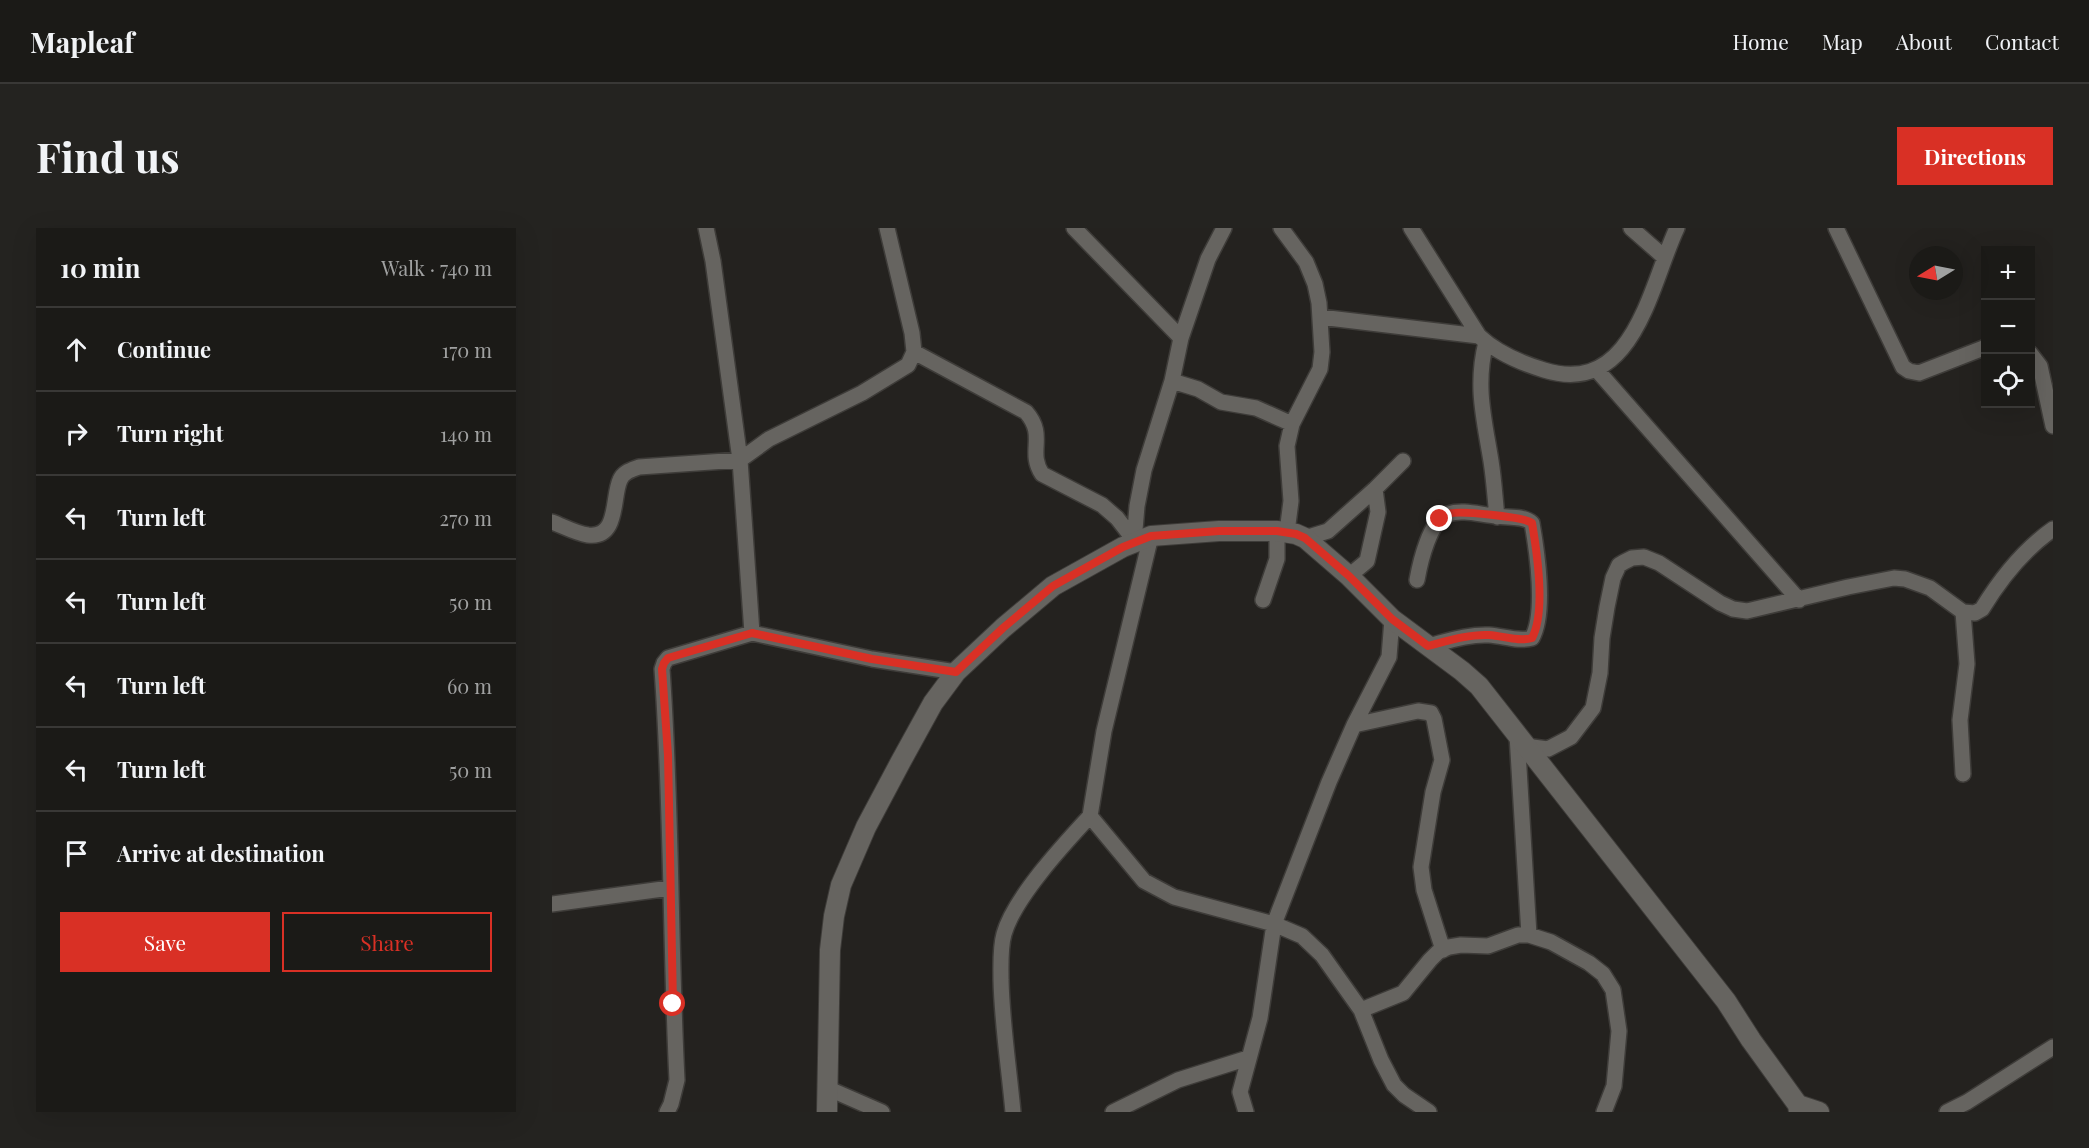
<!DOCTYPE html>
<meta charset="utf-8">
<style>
:root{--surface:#1b1a17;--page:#242320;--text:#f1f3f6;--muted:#a0a1a1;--line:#393836;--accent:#d93025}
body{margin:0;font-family:"Playfair Display",serif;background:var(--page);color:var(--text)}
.controls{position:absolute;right:18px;top:18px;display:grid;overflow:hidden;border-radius:0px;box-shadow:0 6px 24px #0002}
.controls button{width:54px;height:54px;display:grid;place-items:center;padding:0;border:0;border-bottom:2px solid var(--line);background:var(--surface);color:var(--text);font:30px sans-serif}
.compass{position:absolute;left:1357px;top:18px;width:54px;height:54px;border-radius:50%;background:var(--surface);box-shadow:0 6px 24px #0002;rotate:260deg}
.stop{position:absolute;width:18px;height:18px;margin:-14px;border:4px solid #d93025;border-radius:50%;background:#fff}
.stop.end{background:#d93025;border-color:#fff;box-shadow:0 2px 6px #0008}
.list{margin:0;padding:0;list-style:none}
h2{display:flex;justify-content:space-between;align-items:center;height:78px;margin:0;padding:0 24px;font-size:26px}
h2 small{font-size:20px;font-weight:400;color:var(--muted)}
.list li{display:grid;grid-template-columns:39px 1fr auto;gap:18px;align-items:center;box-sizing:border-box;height:84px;padding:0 24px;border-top:2px solid var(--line)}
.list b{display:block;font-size:22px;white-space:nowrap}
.list em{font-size:20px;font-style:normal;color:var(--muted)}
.actions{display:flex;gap:12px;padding:18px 24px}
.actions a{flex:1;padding:14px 0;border:2px solid var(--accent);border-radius:0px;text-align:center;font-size:21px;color:var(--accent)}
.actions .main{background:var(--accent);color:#fff}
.icon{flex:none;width:33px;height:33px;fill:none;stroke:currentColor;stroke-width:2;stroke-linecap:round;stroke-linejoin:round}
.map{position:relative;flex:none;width:1501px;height:884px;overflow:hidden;border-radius:0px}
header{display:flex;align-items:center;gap:36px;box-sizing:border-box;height:84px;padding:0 30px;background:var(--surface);border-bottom:2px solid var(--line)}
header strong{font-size:28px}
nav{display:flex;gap:33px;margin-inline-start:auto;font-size:21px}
.intro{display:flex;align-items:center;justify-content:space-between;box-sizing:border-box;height:144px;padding:0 36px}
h1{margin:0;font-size:42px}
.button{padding:15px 27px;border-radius:0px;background:var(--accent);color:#fff;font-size:21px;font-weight:700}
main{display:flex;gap:36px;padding:0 36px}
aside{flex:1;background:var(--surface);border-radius:0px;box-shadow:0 6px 24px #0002}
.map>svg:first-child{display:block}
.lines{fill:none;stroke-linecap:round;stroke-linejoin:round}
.minor-casing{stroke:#3e3c39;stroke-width:18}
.tertiary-casing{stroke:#3e3c39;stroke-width:22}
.minor{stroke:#666460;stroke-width:15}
.tertiary{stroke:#666460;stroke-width:20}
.route{stroke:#d93025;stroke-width:8}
</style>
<header>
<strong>Mapleaf</strong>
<nav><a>Home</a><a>Map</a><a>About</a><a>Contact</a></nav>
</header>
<div class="intro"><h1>Find us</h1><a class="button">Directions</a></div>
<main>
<aside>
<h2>10 min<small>Walk · 740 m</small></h2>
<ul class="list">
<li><svg class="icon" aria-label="ahead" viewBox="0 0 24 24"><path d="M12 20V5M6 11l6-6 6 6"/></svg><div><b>Continue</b></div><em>170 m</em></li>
<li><svg class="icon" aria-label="right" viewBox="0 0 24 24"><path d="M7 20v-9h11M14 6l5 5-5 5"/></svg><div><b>Turn right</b></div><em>140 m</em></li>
<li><svg class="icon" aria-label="left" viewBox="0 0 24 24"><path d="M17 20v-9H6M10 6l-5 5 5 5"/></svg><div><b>Turn left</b></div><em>270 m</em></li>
<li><svg class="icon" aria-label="left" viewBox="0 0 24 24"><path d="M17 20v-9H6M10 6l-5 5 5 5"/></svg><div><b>Turn left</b></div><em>50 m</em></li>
<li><svg class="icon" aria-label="left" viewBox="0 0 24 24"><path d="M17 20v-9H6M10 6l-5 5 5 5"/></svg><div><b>Turn left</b></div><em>60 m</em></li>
<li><svg class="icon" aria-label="left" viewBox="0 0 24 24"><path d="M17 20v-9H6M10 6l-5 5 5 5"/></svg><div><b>Turn left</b></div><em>50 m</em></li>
<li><svg class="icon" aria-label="arrive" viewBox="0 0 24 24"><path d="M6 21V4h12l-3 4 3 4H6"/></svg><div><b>Arrive at destination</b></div></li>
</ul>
<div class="actions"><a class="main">Save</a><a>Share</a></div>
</aside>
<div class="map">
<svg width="1501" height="884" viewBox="0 0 1501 884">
<rect width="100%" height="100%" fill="#24221f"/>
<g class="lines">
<!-- minor casing -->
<g class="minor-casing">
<path id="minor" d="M522 0 629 110
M729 0 754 34 763 56 767 75 770 124 768 141 740 196 735 218 739 273 735 304
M859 0 927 108C944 124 969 135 992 142 1082 170 1098 57 1125 0
M1079 0 1112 29
M1284 0 1351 139 1357 143 1367 145 1434 119
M768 89 927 108
M934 114C923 158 932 190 939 233 942 252 943 270 945 289
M362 124 474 184C495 208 475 223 490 246L550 277 565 290 582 312
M1478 125 1488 138 1501 198
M1044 141 1247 372
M620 153 646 161 669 174 704 180 740 196
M0 294C11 298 23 305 36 307 67 311 60 269 68 252 71 244 79 242 87 239L188 232 161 33 154 0
M599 308 552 503 538 588 592 653 622 669 722 696 750 708 770 727 809 782 829 832 842 857 852 867 877 884
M753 310 776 303 823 261 851 233
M573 318 582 314 585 278 592 242 620 153 629 110 656 31 672 0
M797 348 815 333 826 284 823 261
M865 352C868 335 878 291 896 286 911 281 929 287 944 288 956 290 971 287 980 295 985 323 994 385 980 410 966 414 952 408 937 407 917 406 896 413 876 418
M711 372 725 331V303
M200 405 188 232 217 211 310 165 356 137 362 124 360 105 335 0
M802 497 866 483 879 485 882 491 890 532 881 564 869 639 872 662 891 722
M965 507 977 707
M973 518 996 521 1019 509 1041 480 1048 445 1050 410 1055 379 1061 350 1067 337 1072 334 1080 330 1092 329 1107 335 1168 375 1181 381 1195 383 1296 359 1342 350 1353 351 1378 360 1411 384 1423 385 1430 381C1449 350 1471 322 1501 301
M1411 546 1408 492 1415 436 1411 384
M0 676 118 660
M809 782 851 765 878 732 886 724 897 719 909 717 936 718 966 707H977L999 714 1037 735 1051 746 1061 762 1067 803 1062 858 1052 884
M275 860 330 884
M115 884 119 876 125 852C118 715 120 578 110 441L112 435 116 430 200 405 320 431 404 444
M461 884C457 840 450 796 449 752 449 737 448 720 452 706 462 670 512 616 538 588
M561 884 626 852 696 830
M694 884 688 864 708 790 722 696 777 554 802 497 837 429 840 391
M1395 884 1415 874 1501 819"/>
</g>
<!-- tertiary casing -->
<g class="tertiary-casing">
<path id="tertiary" d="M1246 877 1267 884
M275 884 278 722 282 688 289 657 314 599 348 535 381 475 404 444 451 400 501 358 571 319 599 308 667 303H725L744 306 753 310 797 348 840 391 910 443 927 458 1174 773 1199 812 1246 877 1247 884"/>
</g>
<!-- minor -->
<use href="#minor" class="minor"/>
<!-- tertiary -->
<use href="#tertiary" class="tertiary"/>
</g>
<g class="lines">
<!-- route -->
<path class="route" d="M121 776 116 527 110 441 112 435 116 430 200 405 320 431 404 444 451 400 501 358 571 319 599 308 667 303H725L744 306 753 310 797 348 840 391 876 418C895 413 917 406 937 407 952 408 966 414 980 410 994 384 985 324 980 295 972 289 907 282 896 286 895 286 889 290 888 291"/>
</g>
</svg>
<div class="controls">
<button>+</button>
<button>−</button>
<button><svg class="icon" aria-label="locate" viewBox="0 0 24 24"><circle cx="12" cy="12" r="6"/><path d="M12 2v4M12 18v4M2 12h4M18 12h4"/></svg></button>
</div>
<svg class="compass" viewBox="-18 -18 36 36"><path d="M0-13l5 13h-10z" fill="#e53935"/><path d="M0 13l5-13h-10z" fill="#a0a1a1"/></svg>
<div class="stop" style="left:121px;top:776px"></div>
<div class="stop end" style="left:888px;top:291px"></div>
</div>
</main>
